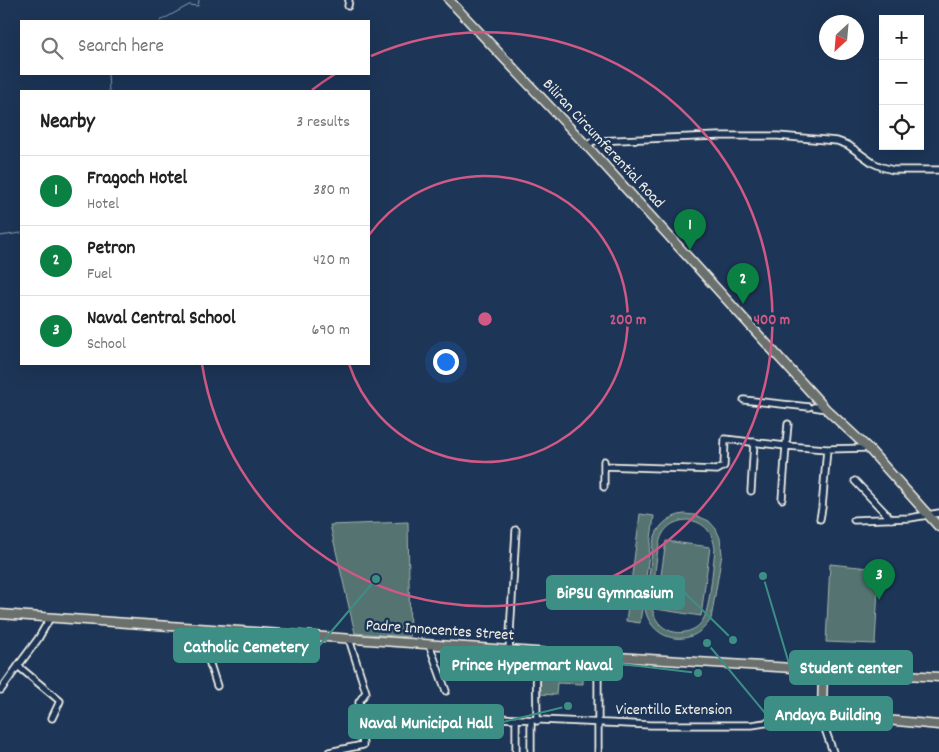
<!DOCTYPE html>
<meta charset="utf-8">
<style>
:root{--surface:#fff;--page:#f6f6f6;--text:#222;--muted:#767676;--line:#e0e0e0;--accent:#0b8043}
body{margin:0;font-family:Dekko,sans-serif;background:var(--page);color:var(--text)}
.controls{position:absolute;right:15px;top:15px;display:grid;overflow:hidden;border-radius:0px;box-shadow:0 5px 20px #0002}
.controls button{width:45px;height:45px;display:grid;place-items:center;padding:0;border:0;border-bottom:1px solid var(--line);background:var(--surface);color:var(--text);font:25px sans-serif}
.compass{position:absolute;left:819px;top:15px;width:45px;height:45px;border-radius:50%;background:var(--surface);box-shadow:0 5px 20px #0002;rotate:206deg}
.you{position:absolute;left:445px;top:361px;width:18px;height:18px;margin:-12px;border:4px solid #fff;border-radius:50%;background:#1a73e8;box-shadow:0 0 0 8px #1a73e833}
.badge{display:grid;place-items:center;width:32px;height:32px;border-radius:50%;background:var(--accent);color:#fff;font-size:16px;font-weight:700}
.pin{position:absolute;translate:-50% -41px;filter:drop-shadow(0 1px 2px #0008)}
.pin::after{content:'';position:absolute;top:26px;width:18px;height:15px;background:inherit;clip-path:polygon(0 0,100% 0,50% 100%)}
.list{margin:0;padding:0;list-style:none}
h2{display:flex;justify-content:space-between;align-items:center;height:65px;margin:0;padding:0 20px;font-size:21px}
h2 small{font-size:16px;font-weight:400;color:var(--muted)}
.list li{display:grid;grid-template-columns:32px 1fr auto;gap:15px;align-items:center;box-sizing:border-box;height:70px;padding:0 20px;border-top:1px solid var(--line)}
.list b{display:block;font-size:19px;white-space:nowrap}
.list p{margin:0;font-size:16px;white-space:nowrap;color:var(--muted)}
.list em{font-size:16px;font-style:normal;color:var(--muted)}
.icon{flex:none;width:28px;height:28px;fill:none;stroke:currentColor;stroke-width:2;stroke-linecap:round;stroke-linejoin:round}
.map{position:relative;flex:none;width:939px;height:752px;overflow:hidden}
.search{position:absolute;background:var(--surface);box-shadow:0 5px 20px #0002;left:20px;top:20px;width:350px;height:55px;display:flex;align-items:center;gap:12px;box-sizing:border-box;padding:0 18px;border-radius:0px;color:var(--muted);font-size:19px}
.panel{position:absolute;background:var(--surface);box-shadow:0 5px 20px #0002;left:20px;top:90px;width:350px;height:275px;border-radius:0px}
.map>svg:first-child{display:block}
.green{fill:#547371;stroke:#a4b2ac;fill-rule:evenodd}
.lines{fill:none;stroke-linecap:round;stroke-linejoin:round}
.stream{stroke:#8ba1b1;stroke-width:1}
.minor-casing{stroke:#f4f1e8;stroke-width:9}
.major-casing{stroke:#f4f1e8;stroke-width:11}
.minor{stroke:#1d3557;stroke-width:5.5}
.major{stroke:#6b706d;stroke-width:8}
.ring{fill:none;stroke:#d15985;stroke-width:2.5}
.labels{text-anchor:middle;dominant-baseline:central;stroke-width:5;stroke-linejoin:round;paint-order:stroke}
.street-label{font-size:16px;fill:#f4f1e8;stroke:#1d3557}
.centre{fill:#d15985;stroke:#1d3557;stroke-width:2.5}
.ring-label{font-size:15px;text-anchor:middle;font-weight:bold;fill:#d15985;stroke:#1d3557;stroke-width:5;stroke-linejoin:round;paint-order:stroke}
.leader{fill:none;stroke:#3d8f86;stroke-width:2}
.callout-dot{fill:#3d8f86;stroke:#1d3557;stroke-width:2}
.callout{fill:#3d8f86;stroke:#3d8f86;stroke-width:2}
.callout-label{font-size:18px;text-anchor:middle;font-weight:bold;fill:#fff}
</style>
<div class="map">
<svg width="939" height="752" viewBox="0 0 939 752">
<rect width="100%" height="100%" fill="#1d3557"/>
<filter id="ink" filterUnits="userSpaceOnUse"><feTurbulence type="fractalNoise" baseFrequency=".02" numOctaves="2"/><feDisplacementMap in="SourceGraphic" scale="10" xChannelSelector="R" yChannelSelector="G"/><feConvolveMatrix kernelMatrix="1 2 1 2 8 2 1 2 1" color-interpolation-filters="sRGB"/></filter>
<g filter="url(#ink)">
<!-- green -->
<path class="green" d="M640 514 654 516 640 623 626 621Z
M684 514 695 515 709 521 716 529 720 538 722 554 711 619C693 649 652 643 645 609L653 543C656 527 668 516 684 514ZM688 520C705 522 713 533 715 549 713 565 710 606 704 618 698 631 681 636 668 630 658 625 653 616 652 606 654 590 656 546 662 535 667 525 677 520 688 520Z
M408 522 410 637 355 633 330 525Z
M666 541 710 547 701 616 656 609Z
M830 564 879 569 875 644 826 642Z
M540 656 583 659V684L557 683 556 695 540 694Z"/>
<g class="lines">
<!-- stream -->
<path class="stream" d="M160 21 189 5 198 6 199 0
M108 74 109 91
M0 236 21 233"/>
<!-- minor casing -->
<g class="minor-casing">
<path id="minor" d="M348 6 349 0
M587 146 593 141 718 136H778L837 141 848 145 873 163 882 167 893 170H939
M744 400 809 407
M814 407 826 409
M788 424 786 446 827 449 868 448
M604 466 717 470 724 466 725 439 786 446 782 499
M855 481 891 519
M604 487V461
M751 491 754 442
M820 519 822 508 827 449
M854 520 910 518 939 513
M50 618 38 639 18 666 60 701 52 718
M203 628V642L217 686
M429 644 446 691
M509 650 516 530
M536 652 537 721
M1 690 18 666
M498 718 651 725H752L822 714 823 723 833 752
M531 721V752
M329 752 363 745 359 702 366 692 349 639
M516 752V720
M598 752V656"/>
</g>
<!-- major casing -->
<g class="major-casing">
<path id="major" d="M449 0 587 146 826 409 868 448 939 527
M0 614 536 652 939 677
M823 670 822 714 939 725"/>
</g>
<!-- minor -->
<use href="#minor" class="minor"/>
<!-- major -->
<use href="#major" class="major"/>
</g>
</g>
<!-- distance rings -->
<g class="ring">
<path d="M369 235A143 143 0 1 1 349 364"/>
<path d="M312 90A287 287 0 0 1 335 74M371 56A287 287 0 1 1 202 364"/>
</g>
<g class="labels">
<!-- street labels -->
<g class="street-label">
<text transform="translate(603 144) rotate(47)">Biliran Circumferential Road</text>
<text transform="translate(440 631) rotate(4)">Padre Innocentes Street</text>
<text x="674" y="710">Vicentillo Extension</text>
</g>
</g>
<circle cx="485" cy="319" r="8" class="centre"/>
<g class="ring-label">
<text x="628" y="324">200 m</text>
<text x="772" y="324">400 m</text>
</g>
<!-- callouts -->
<path class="leader" d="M733 640L684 592M376 579L319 646M698 673L622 664M763 576L790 667M707 643L765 713M568 706L503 722"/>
<g class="callout-dot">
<circle cx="733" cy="640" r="5"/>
<circle cx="376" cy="579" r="5"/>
<circle cx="698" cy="673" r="5"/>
<circle cx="763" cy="576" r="5"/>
<circle cx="707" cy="643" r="5"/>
<circle cx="568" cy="706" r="5"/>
</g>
<g class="callout">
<rect x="547" y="576" width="137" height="33" rx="5"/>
<rect x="174" y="629" width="145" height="33" rx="5"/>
<rect x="441" y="647" width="181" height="33" rx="5"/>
<rect x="790" y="651" width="122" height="33" rx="5"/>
<rect x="765" y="697" width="127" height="33" rx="5"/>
<rect x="349" y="705" width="154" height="33" rx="5"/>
</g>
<g class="callout-label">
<text x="615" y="598">BiPSU Gymnasium</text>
<text x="246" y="652">Catholic Cemetery</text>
<text x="532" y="670">Prince Hypermart Naval</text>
<text x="851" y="673">Student center</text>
<text x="828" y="720">Andaya Building</text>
<text x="426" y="728">Naval Municipal Hall</text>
</g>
</svg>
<div class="controls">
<button>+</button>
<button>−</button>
<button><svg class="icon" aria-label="locate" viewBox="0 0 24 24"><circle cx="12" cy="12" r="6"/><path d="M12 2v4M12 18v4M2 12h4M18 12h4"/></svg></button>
</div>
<svg class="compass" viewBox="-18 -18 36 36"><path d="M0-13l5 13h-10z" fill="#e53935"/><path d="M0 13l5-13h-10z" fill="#767676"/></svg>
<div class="you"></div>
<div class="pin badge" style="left:690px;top:250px">1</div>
<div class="pin badge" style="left:743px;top:304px">2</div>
<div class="pin badge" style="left:879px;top:600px">3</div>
<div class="search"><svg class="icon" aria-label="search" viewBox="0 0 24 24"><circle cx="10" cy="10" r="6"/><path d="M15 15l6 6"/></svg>Search here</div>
<section class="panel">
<h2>Nearby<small>3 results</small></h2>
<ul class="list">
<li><span class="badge">1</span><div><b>Fragoch Hotel</b><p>Hotel</p></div><em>380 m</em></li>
<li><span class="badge">2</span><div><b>Petron</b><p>Fuel</p></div><em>420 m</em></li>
<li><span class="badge">3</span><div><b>Naval Central School</b><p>School</p></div><em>690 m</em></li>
</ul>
</section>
</div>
